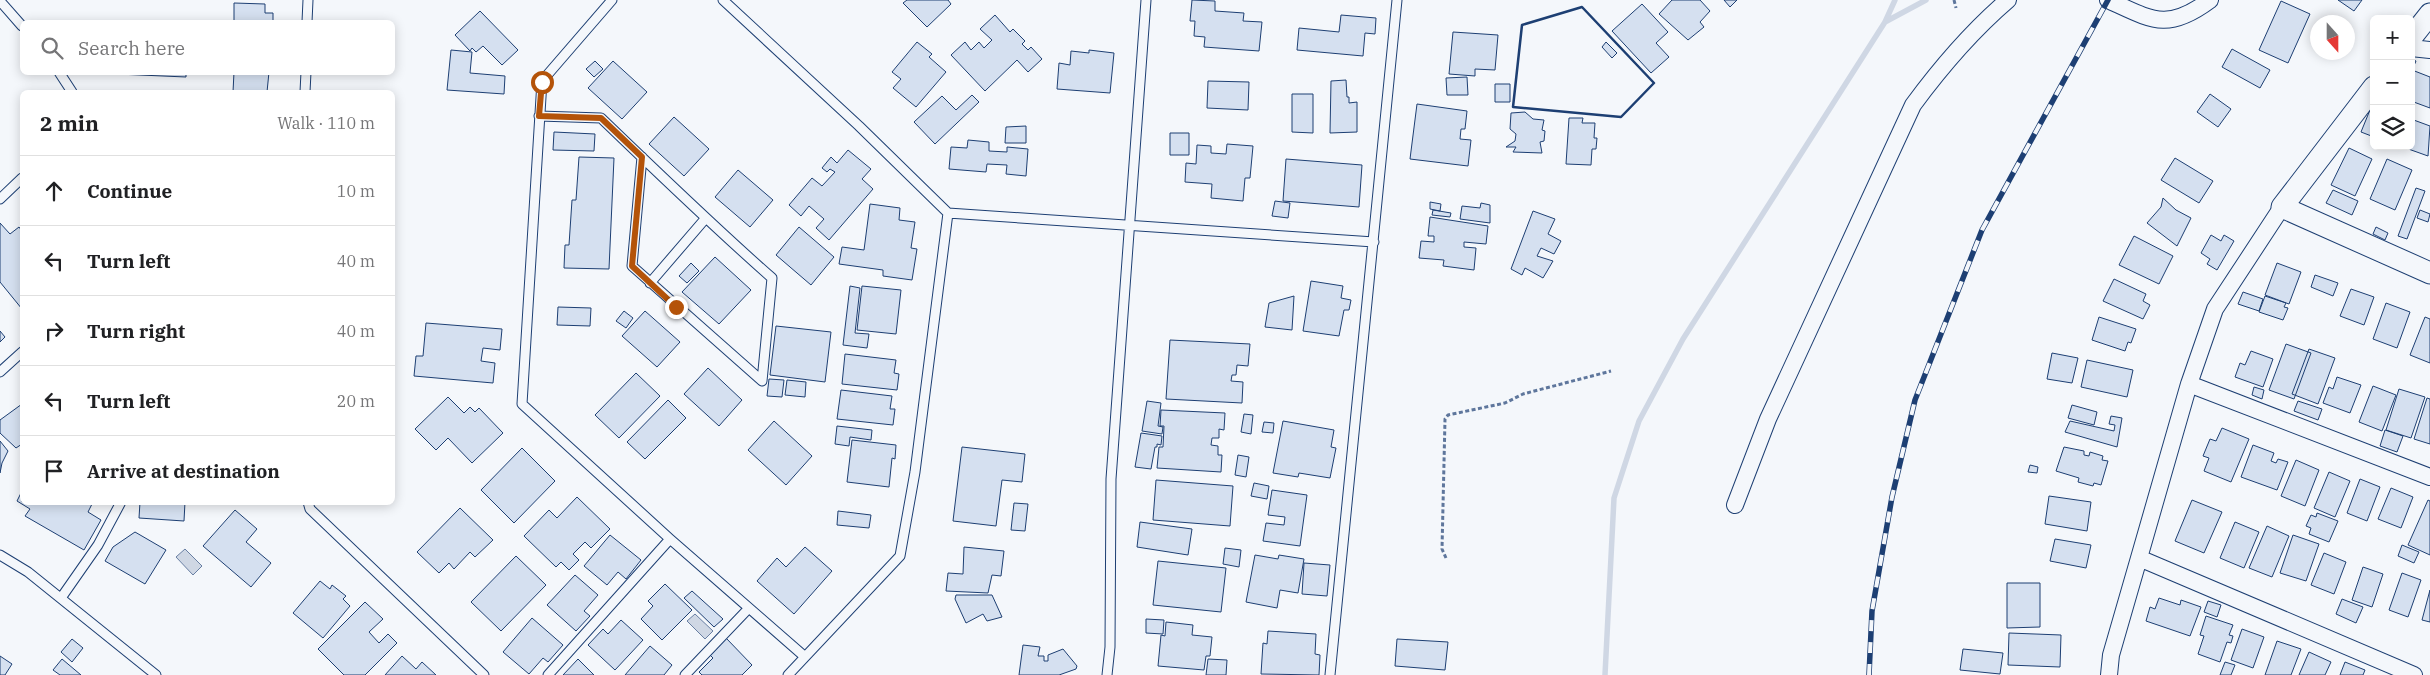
<!DOCTYPE html>
<meta charset="utf-8">
<style>
:root{--surface:#fff;--page:#f2f2f2;--text:#202124;--muted:#757577;--line:#e0e0e0}
body{margin:0;font-family:"IBM Plex Serif",serif;background:var(--page);color:var(--text)}
.controls{position:absolute;right:15px;top:15px;display:grid;overflow:hidden;border-radius:8px;box-shadow:0 2px 12px #0003}
.controls button{width:45px;height:45px;display:grid;place-items:center;padding:0;border:0;border-bottom:1px solid var(--line);background:var(--surface);color:var(--text);font:25px sans-serif}
.compass{position:absolute;left:2310px;top:15px;width:45px;height:45px;border-radius:50%;background:var(--surface);box-shadow:0 2px 12px #0003;rotate:159deg}
.stop{position:absolute;width:15px;height:15px;margin:-11px;border:4px solid #b45309;border-radius:50%;background:#fff}
.stop.end{background:#b45309;border-color:#fff;box-shadow:0 1px 5px #0008}
.list{margin:0;padding:0;list-style:none}
h2{display:flex;justify-content:space-between;align-items:center;height:65px;margin:0;padding:0 20px;font-size:21px}
h2 small{font-size:16px;font-weight:400;color:var(--muted)}
.list li{display:grid;grid-template-columns:32px 1fr auto;gap:15px;align-items:center;box-sizing:border-box;height:70px;padding:0 20px;border-top:1px solid var(--line)}
.list b{display:block;font-size:19px;white-space:nowrap}
.list em{font-size:16px;font-style:normal;color:var(--muted)}
.icon{flex:none;width:28px;height:28px;fill:none;stroke:currentColor;stroke-width:2;stroke-linecap:round;stroke-linejoin:round}
.map{position:relative;flex:none;width:2430px;height:675px;overflow:hidden}
.search{position:absolute;background:var(--surface);box-shadow:0 2px 12px #0003;left:20px;top:20px;width:375px;height:55px;display:flex;align-items:center;gap:12px;box-sizing:border-box;padding:0 18px;border-radius:8px;color:var(--muted);font-size:19px}
.panel{position:absolute;background:var(--surface);box-shadow:0 2px 12px #0003;left:20px;top:90px;width:375px;height:415px;border-radius:8px}
.map>svg:first-child{display:block}
.water{fill:#cfd7e4;stroke:#687fa3}
.lines{fill:none;stroke-linecap:round;stroke-linejoin:round}
.stream{stroke:#cfd7e4;stroke-width:5.5}
.building{fill:#d5e0f0;stroke:#1d3f73}
.service-casing{stroke:#1d3f73;stroke-width:11}
.minor-casing{stroke:#1d3f73;stroke-width:18}
.tertiary-casing{stroke:#1d3f73;stroke-width:23}
.path{stroke:#5e769c;stroke-width:3;stroke-dasharray:4 2.5;stroke-linecap:butt}
.service{stroke:#f4f7fb;stroke-width:9}
.minor{stroke:#f4f7fb;stroke-width:16}
.tertiary{stroke:#f4f7fb;stroke-width:21}
.rail-casing{stroke:#1d3f73;stroke-width:5.5}
.rail{stroke:#f4f7fb;stroke-width:4;stroke-dasharray:11;stroke-linecap:butt}
.wall{stroke:#1d3f73;stroke-width:2.5}
.route{stroke:#b45309;stroke-width:6}
</style>
<div class="map">
<svg width="2430" height="675" viewBox="0 0 2430 675">
<rect width="100%" height="100%" fill="#f4f7fb"/>
<!-- water -->
<path class="water" d="M185 549 202 566 193 575 176 557Z
M695 614 713 631 705 639 687 621Z"/>
<g class="lines">
<!-- stream -->
<path class="stream" d="M1885 22 1926 0
M1605 675 1614 498 1639 421 1683 339 1885 22 1895 0"/>
</g>
<!-- building -->
<path class="building" d="M907 0H948L951 4 927 27 903 3Z
M1192 0 1215 1V11L1244 13 1243 21 1262 22 1259 51 1204 47 1205 37 1194 36 1195 21H1190Z
M1672 0H1700L1710 11 1700 22 1704 27 1688 40 1659 14Z
M1724 0H1737L1730 7Z
M2338 0H2362L2354 11Z
M2281 1 2310 14 2288 63 2259 50Z
M234 3 265 4V13H273V22H234Z
M1642 4 1668 32 1656 43 1669 57 1651 73 1612 31Z
M480 11 518 50 502 65 483 46 476 52 472 48 470 51 455 35Z
M995 15 1010 32 1013 29 1025 41 1022 44 1028 50 1031 47 1042 59 1028 72 1017 60 985 91 951 55 965 42 971 50 979 42 984 48 992 40 980 29Z
M1341 15 1376 18 1375 34 1365 33 1363 56 1297 50 1299 28 1339 32Z
M1453 32 1498 35 1495 70 1475 69V76L1449 74Z
M917 42 932 54 929 57 946 72 916 107 893 88 901 79 892 72Z
M1606 42 1617 53 1612 58 1602 47Z
M2232 49 2270 70 2260 88 2222 67Z
M451 50 472 52 470 73 505 76 504 94 447 90Z
M1089 50 1114 53 1110 93 1057 89 1059 63 1070 65 1071 51 1089 53Z
M2411 59 2416 61 2412 70 2430 77V108L2411 101Z
M595 61 603 69 594 77 586 69Z
M613 61 647 92 622 119 588 88Z
M118 72H186V77L117 74Z
M234 72H269L267 92H233Z
M1467 77 1468 95H1447L1446 78Z
M1346 80 1347 97H1349V103L1357 102V132L1330 133 1331 81Z
M1208 81 1249 82 1248 110 1207 108Z
M1495 84H1510V102H1495Z
M1292 94H1313V133L1292 132Z
M2210 94 2231 109 2218 127 2197 112Z
M972 95 979 102 935 144 914 122 942 96 956 110Z
M1417 104 1467 111 1465 129H1461L1460 139 1471 140 1468 166 1410 159Z
M2372 105H2374V137L2361 132Z
M1525 112 1533 119 1544 120 1542 130 1545 131 1544 141 1540 142 1542 153 1513 152 1516 147H1506L1515 141 1516 134 1510 129 1511 113Z
M674 117 709 149 684 176 649 144Z
M1569 118H1583L1582 123H1595L1594 138H1597L1596 149H1592L1591 165 1566 164Z
M2411 119 2430 126 2428 156 2400 146H2411Z
M1026 126V143H1005L1006 127Z
M554 132 595 134 594 151 553 150Z
M1170 133H1189V155H1170Z
M968 140 989 142V151L1007 152V147L1028 149 1026 176 1006 174 1007 165 987 164 986 172 949 169 951 147 967 148Z
M1227 144 1253 146 1250 178H1245L1243 201 1211 198 1212 184 1185 182 1186 163 1196 164 1197 145 1211 146V153L1226 154Z
M2349 148 2372 159 2355 196 2331 185Z
M848 150 871 169 862 179 873 189 829 240 816 228 824 219 809 206 801 216 789 205 812 178 822 186 835 172 830 169 827 172 822 168 831 157 837 163Z
M579 157 614 158 609 269 564 268 565 245H569L572 200H576Z
M2175 158 2213 181 2199 203 2161 180Z
M1286 159 1362 165 1359 207 1283 201Z
M2387 159 2412 170 2395 210 2370 199Z
M738 170 773 200 750 227 715 197Z
M2416 188 2425 191 2407 239 2398 236Z
M2333 190 2358 201 2352 215 2326 203Z
M2163 198 2176 210 2191 218 2177 246 2147 223 2161 207Z
M1275 201 1290 203 1288 218 1272 216Z
M1430 202 1441 204 1440 211 1430 209Z
M1481 203 1490 205V223L1460 219 1462 206 1480 208Z
M870 204 900 208 899 220 915 222 911 248 917 249 912 280 883 276V270L839 264 842 247 864 250Z
M1433 210 1451 213 1450 217 1432 215Z
M2420 210 2430 214 2428 222 2417 218Z
M1533 211 1555 219 1548 234 1561 241 1554 254 1541 248 1537 256 1553 261 1543 278 1525 268 1522 275 1511 269Z
M1430 217 1488 226 1486 244 1464 242V247L1476 248 1474 270 1443 266 1444 260 1419 258 1421 241 1434 242V236H1428Z
M0 223 10 234 19 227 22 231V309L0 282Z
M799 227 834 257 811 285 776 255Z
M2376 227 2388 233 2385 240 2373 234Z
M2211 235 2221 241 2224 235 2234 241 2217 270 2207 264 2210 259 2201 253Z
M2134 236 2173 256 2159 284 2119 265Z
M715 257 751 290 719 324 682 292Z
M691 263 699 271 687 283 679 276Z
M2277 263 2301 272 2289 304 2265 295Z
M2315 275 2338 283 2333 296 2311 287Z
M2114 279 2146 294 2143 301 2150 305 2143 319 2103 301Z
M1311 281 1343 286 1341 298 1351 300 1349 310H1344L1339 336 1303 331Z
M850 286 860 288 855 333 869 334 867 348 843 345Z
M862 286 901 290 896 334 857 330Z
M2351 289 2374 297 2364 325 2340 316Z
M2243 292 2263 299 2259 311 2238 304Z
M1294 296 1292 330 1265 327 1269 303Z
M2265 296 2286 303 2284 307 2288 308 2283 320 2259 312Z
M2386 303 2410 312 2397 348 2373 339Z
M558 307 591 308 590 326 557 325Z
M624 311 633 318 626 328 616 321Z
M645 311 680 342 657 367 622 336Z
M2099 317 2136 329 2131 343 2128 342 2125 351 2092 340Z
M2425 317 2430 319V363L2410 355Z
M426 323 502 329 500 350 483 348 481 361 495 363 493 383 414 376 416 356H423Z
M776 326 831 332 825 382 770 375Z
M0 331 5 337 0 342Z
M1170 340 1250 344 1248 366 1237 365 1236 375H1232L1231 381 1243 382 1242 403 1166 399Z
M2286 344 2311 353 2294 399 2269 390Z
M2309 349 2335 358 2318 404 2292 394Z
M2251 351 2273 359 2263 387 2235 377 2240 363 2245 365Z
M2052 353 2078 358 2072 383 2047 379Z
M845 354 896 360 894 373 899 374 897 390 842 384Z
M2087 360 2133 370 2127 397 2081 387Z
M708 368 742 400 719 426 684 394Z
M636 373 660 396 619 438 595 415Z
M2337 377 2361 385 2350 413 2323 403 2329 387 2333 389Z
M769 379 784 380 782 397 767 396Z
M787 380 806 382 805 397 785 395Z
M2373 386 2396 395 2382 431 2359 422Z
M2254 387 2264 390 2262 399 2252 395Z
M2399 389 2425 397 2411 438 2386 430Z
M841 390 892 396 890 409H895L893 425 837 419Z
M448 397 464 413 470 407 475 412 479 408 503 433 472 463 448 438 436 450 415 429Z
M2427 398 2430 399V444L2414 439Z
M668 400 686 418 645 459 627 442Z
M1147 401 1161 403 1158 426 1163 427 1162 434 1142 431Z
M2298 401 2322 409 2318 420 2294 411Z
M22 404V444L16 448 0 433V420Z
M2072 405 2097 412 2094 425 2068 418Z
M1161 410 1225 413 1224 430 1219 429V438H1212L1211 445 1218 446V455H1222L1221 472 1157 468 1159 447H1163L1164 426H1160Z
M1244 414 1253 415 1251 434 1241 432Z
M2111 416 2122 418 2117 447 2065 432 2070 421 2114 431 2115 425 2109 424Z
M774 421 812 456 786 485 748 450Z
M1283 421 1334 430 1331 447 1336 448 1330 478 1299 473 1298 477 1273 473Z
M1264 422 1274 423 1273 433 1262 432Z
M837 426 872 430 871 440 850 437 849 446 835 444Z
M2222 428 2249 439 2231 482 2204 471 2209 458 2203 456 2210 439 2216 441Z
M2385 430 2403 436 2397 452 2380 446Z
M1141 433 1162 436 1161 445 1157 444V447H1155L1151 469 1135 467Z
M852 440 896 445 895 459 892 458 889 487 847 482Z
M0 441 8 451 2 463 0 473Z
M2253 445 2274 453 2271 461 2276 463 2278 459 2288 462 2277 490 2241 477Z
M962 447 1025 454 1022 482 1002 480 996 526 953 521Z
M2064 447 2084 451V455L2089 456 2090 452 2103 456 2102 460 2108 461 2101 485 2094 483 2093 486 2078 482 2079 478 2056 471Z
M522 448 555 481 514 523 481 490Z
M1238 455 1249 457 1246 477 1235 475Z
M2296 460 2319 470 2305 506 2281 496Z
M2030 465 2038 467 2037 473 2028 472Z
M2329 472 2350 481 2335 517 2314 508Z
M2360 479 2380 487 2367 521 2347 513Z
M1156 480 1233 486 1230 526 1153 520Z
M1254 483 1269 486 1267 499 1251 496Z
M2391 488 2413 497 2401 528 2378 519Z
M1272 490 1307 495 1300 546 1263 541 1266 523 1284 525 1285 517 1268 515Z
M22 491V502H93L88 512 101 520 84 550 25 516 30 509 17 501Z
M2049 496 2091 502 2087 531 2045 524Z
M577 497 610 529 591 548 585 542 573 554 579 560 569 570 561 562 556 567 524 536 549 510 557 518Z
M2192 500 2222 512 2204 553 2175 541Z
M2428 500 2430 501V555L2408 545Z
M140 502H185L184 521 139 518Z
M1014 503 1028 504 1025 531 1011 530Z
M460 508 493 540 475 557 470 552 454 569 449 563 439 573 417 552Z
M235 510 257 529 246 542 271 563 251 587 203 546Z
M838 511 871 515 869 528 837 525Z
M2317 513 2338 521 2329 542 2309 534 2311 528 2306 526 2311 515 2316 517Z
M1140 522 1192 529 1188 555 1137 547Z
M2235 522 2259 532 2244 568 2220 558Z
M2267 526 2289 536 2272 577 2249 568Z
M135 532 166 550 145 584 105 561 113 547Z
M610 535 641 560 626 579 618 572 607 585 584 566Z
M2293 535 2319 544 2306 581 2280 573Z
M2055 539 2091 545 2086 568 2050 561Z
M2402 545 2419 552 2414 563 2398 556Z
M805 547 832 571 794 614 757 581 777 558 786 567Z
M964 547 1004 551 1001 576 992 575 988 593 946 591 948 573 963 574Z
M1225 548 1241 550 1239 567 1223 564Z
M2324 553 2346 562 2334 594 2311 585Z
M1255 555 1278 559 1279 555 1304 559 1298 593 1280 590 1277 608 1246 602Z
M516 556 546 585 501 631 471 602Z
M1158 561 1226 568 1221 612 1153 605Z
M1304 563 1330 565 1327 596 1302 594Z
M2363 567 2383 574 2372 607 2352 600Z
M2402 573 2421 580 2408 617 2389 610Z
M575 575 598 595 584 611 590 616 576 631 547 605Z
M320 581 330 589 332 585 346 596 343 599 350 606 323 638 293 613Z
M2007 583H2040V627L2007 628Z
M665 584 692 610 662 640 641 619 653 606 648 601Z
M2430 590V622L2422 620Z
M692 591 723 619 714 627 684 598Z
M956 595H992L1002 617 987 621 983 614 966 623 955 599Z
M2159 598 2180 605 2181 600 2201 607 2190 636 2146 621 2150 607 2155 609Z
M2342 599 2363 607 2356 623 2336 614Z
M2208 601 2221 605 2217 617 2204 612Z
M365 602 383 619 369 632 379 643 388 634 397 643 365 675H344L318 649Z
M2206 616 2233 625 2229 635 2233 636 2231 643 2227 642 2220 662 2198 654 2204 636 2200 635Z
M532 618 563 645 548 662 543 658 529 674 503 652Z
M1146 619 1164 620 1163 634 1146 633Z
M621 620 643 640 615 670 588 645 603 629 608 634Z
M1166 622 1193 625 1192 635 1212 637 1210 656H1206L1204 670 1158 666 1161 635 1165 636Z
M2242 629 2264 637 2253 668 2231 660Z
M1268 631 1316 634 1315 654 1320 655 1319 675 1261 674 1263 643 1267 644Z
M2009 633 2061 635 2060 667 2008 665Z
M726 638 752 665 742 675H702L699 672 713 658 710 655Z
M72 639 83 648 72 662 61 652Z
M1397 639 1448 642 1445 670 1395 666Z
M2277 641 2301 649 2291 675H2265Z
M1023 645 1040 647 1038 656H1044V661H1048V655L1063 649 1077 666 1076 669 1059 675H1019Z
M650 646 672 665 664 675H625Z
M1963 649 2003 653 2000 674 1960 670Z
M2309 652 2331 662 2325 675H2299Z
M0 656 12 664 5 675H0Z
M402 656 416 669 422 662 436 675H385Z
M62 659 81 675H60L53 670Z
M578 659 594 675H563Z
M1208 659 1227 660 1226 675H1206Z
M2225 662 2235 665 2231 675H2220Z
M2345 662 2365 670 2363 675H2340Z"/>
<g class="lines">
<!-- service casing -->
<g class="service-casing">
<path id="service" d="M612 0 542 81 522 404 670 539 804 656
M723 0 859 126 948 213 915 472 900 556 788 675
M0 1 22 26
M307 22 308 0
M59 72 72 92
M305 92 306 72
M539 116 601 118C658 173 714 227 772 278L762 381 632 266 642 157
M0 199 22 178
M948 213 1374 242
M650 283 705 219
M0 372 22 352
M308 502 310 509 484 675
M0 555 28 572 156 675
M61 598 98 545 121 502
M548 675 670 539
M685 675 749 608
M1107 675 1110 647 1111 479 1146 0
M1330 675 1397 0"/>
</g>
<!-- minor casing -->
<g class="minor-casing">
<path id="minor" d="M2108 0C2152 20 2167 32 2210 0
M2411 48 2430 50
M2189 384 2430 477
M1735 505 1768 419 1913 105C1941 67 1973 30 2008 0
M2139 558 2414 675
M2109 675 2111 655 2139 558 2189 384 2215 309 2282 207"/>
</g>
<!-- tertiary casing -->
<g class="tertiary-casing">
<path id="tertiary" d="M2411 38 2430 14
M2374 87 2282 207 2430 273"/>
</g>
<!-- path -->
<path class="path" d="M1954 0 1956 8
M1446 558 1442 549 1445 419 1448 415 1505 403 1523 394 1611 371"/>
<!-- service -->
<use href="#service" class="service"/>
<!-- minor -->
<use href="#minor" class="minor"/>
<!-- tertiary -->
<use href="#tertiary" class="tertiary"/>
<!-- rail casing -->
<g class="rail-casing">
<path id="rail" d="M1869 675 1872 611 1892 497 1915 400 1982 230 2108 0"/>
</g>
<!-- rail -->
<use href="#rail" class="rail"/>
<!-- wall -->
<path class="wall" d="M1582 7 1654 83 1621 117 1513 107 1522 25Z"/>
</g>
<g class="lines">
<!-- route -->
<path class="route" d="M542 82 539 116 601 118 642 157 632 266 676 307"/>
</g>
</svg>
<div class="controls">
<button>+</button>
<button>−</button>
<button><svg class="icon" aria-label="layers" viewBox="0 0 24 24"><path d="M12 4l9 5-9 5-9-5zM3 14l9 5 9-5"/></svg></button>
</div>
<svg class="compass" viewBox="-18 -18 36 36"><path d="M0-13l5 13h-10z" fill="#e53935"/><path d="M0 13l5-13h-10z" fill="#757577"/></svg>
<div class="stop" style="left:542px;top:82px"></div>
<div class="stop end" style="left:676px;top:307px"></div>
<div class="search"><svg class="icon" aria-label="search" viewBox="0 0 24 24"><circle cx="10" cy="10" r="6"/><path d="M15 15l6 6"/></svg>Search here</div>
<section class="panel">
<h2>2 min<small>Walk · 110 m</small></h2>
<ul class="list">
<li><svg class="icon" aria-label="ahead" viewBox="0 0 24 24"><path d="M12 20V5M6 11l6-6 6 6"/></svg><div><b>Continue</b></div><em>10 m</em></li>
<li><svg class="icon" aria-label="left" viewBox="0 0 24 24"><path d="M17 20v-9H6M10 6l-5 5 5 5"/></svg><div><b>Turn left</b></div><em>40 m</em></li>
<li><svg class="icon" aria-label="right" viewBox="0 0 24 24"><path d="M7 20v-9h11M14 6l5 5-5 5"/></svg><div><b>Turn right</b></div><em>40 m</em></li>
<li><svg class="icon" aria-label="left" viewBox="0 0 24 24"><path d="M17 20v-9H6M10 6l-5 5 5 5"/></svg><div><b>Turn left</b></div><em>20 m</em></li>
<li><svg class="icon" aria-label="arrive" viewBox="0 0 24 24"><path d="M6 21V4h12l-3 4 3 4H6"/></svg><div><b>Arrive at destination</b></div></li>
</ul>
</section>
</div>
